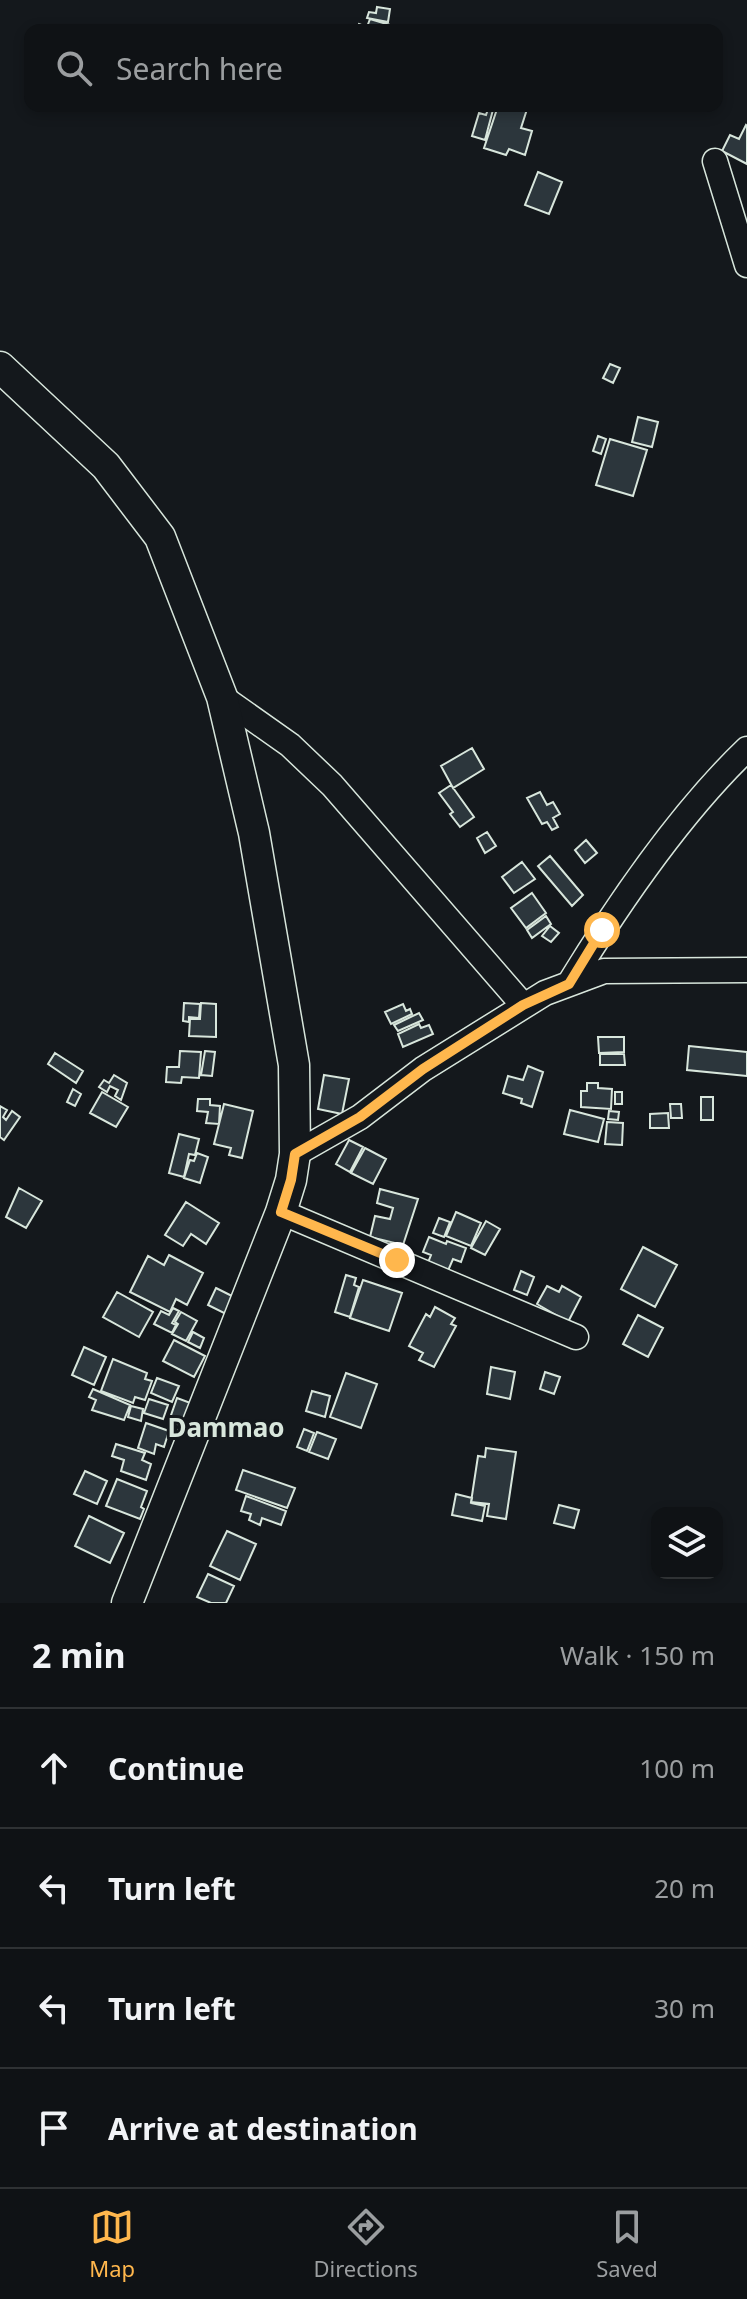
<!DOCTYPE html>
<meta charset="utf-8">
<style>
:root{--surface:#0f1215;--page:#181b1e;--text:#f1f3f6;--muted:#9b9ea0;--line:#2f3234;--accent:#ffb74d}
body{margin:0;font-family:"Noto Sans",sans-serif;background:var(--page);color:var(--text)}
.controls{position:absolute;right:24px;bottom:24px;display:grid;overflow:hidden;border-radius:16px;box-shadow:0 4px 12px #0003}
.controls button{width:72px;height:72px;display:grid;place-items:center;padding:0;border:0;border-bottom:2px solid var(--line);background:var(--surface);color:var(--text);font:40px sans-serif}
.stop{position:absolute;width:24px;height:24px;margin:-18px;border:6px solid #ffb74d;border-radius:50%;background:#fff}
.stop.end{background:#ffb74d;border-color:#fff;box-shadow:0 2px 8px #0008}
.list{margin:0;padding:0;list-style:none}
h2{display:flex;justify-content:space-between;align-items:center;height:104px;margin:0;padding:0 32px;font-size:34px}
h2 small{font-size:26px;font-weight:400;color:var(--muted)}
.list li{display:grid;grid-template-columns:52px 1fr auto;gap:24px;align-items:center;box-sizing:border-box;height:120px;padding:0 32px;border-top:2px solid var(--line)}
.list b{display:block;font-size:30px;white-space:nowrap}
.list em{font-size:26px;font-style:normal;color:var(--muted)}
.icon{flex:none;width:44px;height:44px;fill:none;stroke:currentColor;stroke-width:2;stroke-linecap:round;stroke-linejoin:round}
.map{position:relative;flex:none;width:747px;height:1603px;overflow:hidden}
.search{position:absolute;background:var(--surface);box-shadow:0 4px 12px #0003;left:24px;right:24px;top:24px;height:88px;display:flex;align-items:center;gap:20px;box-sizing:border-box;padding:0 28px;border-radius:16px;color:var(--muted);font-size:30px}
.sheet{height:584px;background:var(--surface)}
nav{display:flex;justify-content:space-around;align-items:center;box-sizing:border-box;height:112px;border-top:2px solid var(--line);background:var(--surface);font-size:22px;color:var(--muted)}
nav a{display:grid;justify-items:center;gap:4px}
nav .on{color:var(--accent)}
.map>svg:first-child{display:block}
.building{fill:#2c363c;stroke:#d8e6dc;stroke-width:2}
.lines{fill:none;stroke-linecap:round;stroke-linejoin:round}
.minor-casing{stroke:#d8e6dc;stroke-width:27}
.tertiary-casing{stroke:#d8e6dc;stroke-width:33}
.minor{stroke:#14181c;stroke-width:24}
.tertiary{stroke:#14181c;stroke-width:30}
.route{stroke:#ffb74d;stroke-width:10}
.labels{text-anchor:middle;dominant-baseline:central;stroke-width:6;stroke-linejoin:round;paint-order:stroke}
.quarter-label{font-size:26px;font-weight:bold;fill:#d8e6dc;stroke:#14181c}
</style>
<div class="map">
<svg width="747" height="1603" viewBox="0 0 747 1603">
<rect width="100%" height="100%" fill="#14181c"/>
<!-- building -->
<path class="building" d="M377 7 390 9 388 22 367 18 369 12 376 13Z
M370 19 390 25 388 30H357L359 24 367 27Z
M489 106H494L485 140 472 136 479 113 486 115Z
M498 106H528L521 128 532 131 525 155 509 149 506 155 484 148Z
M746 125 747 126V164L722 151 730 135 739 139Z
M538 172 562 182 549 214 525 205Z
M610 364 620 368 613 383 603 378Z
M638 417 658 422 652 447 632 442Z
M598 436 606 439 601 454 593 451Z
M610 439 647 450 633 496 596 485Z
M472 748 484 769 453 788 441 766Z
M451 785 474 817 460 827 450 814 453 812 439 793Z
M540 792 547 805 553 802 560 814 553 818 558 827 552 830 547 822 542 824 527 798Z
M487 832 496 846 485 853 477 838Z
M586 840 597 853 585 863 575 850Z
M550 856 583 895 572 906 538 866Z
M522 862 535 879 514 893 502 877Z
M532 893 546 913 526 928 511 908Z
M546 916 551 924 532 938 527 930Z
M550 926 559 933 551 942 542 936Z
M184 1003 200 1004 199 1018 189 1017V1022L183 1021Z
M201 1003 216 1004V1037L189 1036 190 1019H200Z
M403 1004 406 1011 410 1009 412 1014 391 1024 385 1012Z
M419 1013 423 1020 398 1031 394 1025Z
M419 1024 421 1028 429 1025 433 1034 403 1047 398 1034Z
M598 1037H624V1052L599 1053Z
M689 1046 747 1052V1076L687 1070Z
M180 1051 201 1052 199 1078 182 1077 181 1083 166 1082 167 1067H179Z
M205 1051 215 1052 212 1076 201 1075Z
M55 1053 83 1071 76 1083 48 1064Z
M600 1054H624L625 1065H600Z
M528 1066 543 1072 532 1107 521 1103 522 1099 503 1093 508 1076 523 1080Z
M114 1075 127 1083 121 1100 115 1096 118 1090 110 1086 107 1092 99 1087 104 1080 109 1083Z
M324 1075 349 1079 342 1114 318 1109Z
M587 1083H598V1088L612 1089 611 1109 581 1107V1091H587Z
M73 1089 81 1094 75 1106 67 1102Z
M102 1092 128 1107 116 1127 90 1113Z
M615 1092H622V1104H615Z
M701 1097H713V1120H701Z
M198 1099H210V1105L220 1106 219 1124 206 1123 208 1112 197 1111Z
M224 1104 253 1111 242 1158 229 1155 231 1148 214 1144Z
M670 1104H681L682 1118H671Z
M0 1106 7 1110 3 1117 6 1120 12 1111 20 1117 4 1140 0 1137Z
M570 1110 604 1119 598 1142 564 1134Z
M609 1111 619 1112 618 1120 608 1119Z
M668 1113 669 1128H650V1114Z
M607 1122 623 1123 622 1145 605 1144Z
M179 1134 199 1139 195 1155 189 1154 184 1177 169 1173Z
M349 1140 363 1147 350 1172 336 1164Z
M365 1148 386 1159 373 1184 351 1173Z
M197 1153 208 1157 200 1183 184 1178 190 1160 194 1161Z
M19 1188 42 1201 26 1228 6 1217Z
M380 1189 418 1199 403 1245 370 1237 375 1216 390 1219 393 1208 377 1203Z
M186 1202 219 1223 206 1244 191 1234 183 1246 165 1235Z
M456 1212 481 1223 471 1246 446 1236Z
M439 1218 450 1222 444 1237 433 1233Z
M486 1221 500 1229 485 1255 471 1248Z
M429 1237 446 1244 447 1241 466 1248 461 1262 453 1259 447 1273 427 1265 431 1255 423 1252Z
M643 1247 677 1265 655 1307 621 1289Z
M169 1255 203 1273 187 1305 176 1299 170 1312 130 1292 148 1256 164 1265Z
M521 1271 534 1277 527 1295 514 1290Z
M346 1275 356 1278 354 1285 359 1287 350 1317 335 1312Z
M363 1280 402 1293 389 1331 350 1318Z
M547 1286 559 1292 562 1286 581 1297 568 1322 537 1304Z
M216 1288 238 1299 230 1316 208 1305Z
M117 1292 153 1312 139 1337 103 1317Z
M435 1307 455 1318 451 1324 456 1326 434 1367 419 1360 423 1353 409 1346 426 1314 430 1317Z
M173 1308 179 1311 172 1323 176 1325 172 1333 154 1324 161 1311 169 1315Z
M181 1312 197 1321 186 1341 172 1334 178 1324 175 1322Z
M638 1315 663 1328 648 1357 623 1344Z
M193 1332 204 1338 200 1348 188 1342Z
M174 1340 205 1356 194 1377 163 1361Z
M84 1347 106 1357 94 1385 72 1375Z
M113 1359 147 1373 145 1379 152 1381 145 1400 135 1397 133 1403 101 1391Z
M491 1367 515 1372 510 1399 487 1394Z
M545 1372 560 1377 554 1394 540 1389Z
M346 1373 377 1384 361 1428 330 1417Z
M157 1378 179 1386 172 1402 151 1393Z
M93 1389 130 1405 124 1420 92 1410 96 1400 89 1397Z
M312 1391 330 1396 325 1417 306 1411Z
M177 1398 196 1405 188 1428 169 1421Z
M149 1399 168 1405 163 1419 144 1413Z
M131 1406 143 1409 141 1421 128 1417Z
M146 1423 169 1431 164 1447 156 1444 154 1454 138 1448Z
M304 1429 314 1433 307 1451 297 1447Z
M317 1432 336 1439 328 1459 309 1452Z
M116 1444 145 1453 142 1460 151 1464 146 1480 121 1471 124 1460 112 1456Z
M486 1448 516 1452 506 1519 487 1516 489 1504 471 1502 478 1456 485 1457Z
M243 1470 295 1488 287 1508 236 1490Z
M85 1471 107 1481 97 1504 74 1494Z
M117 1479 147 1491 141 1507 144 1509 140 1519 106 1506Z
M456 1494 472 1498 471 1503 485 1506 482 1521 452 1515Z
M246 1496 286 1511 281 1525 262 1518 260 1525 249 1520 251 1514 241 1511Z
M559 1505 579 1510 574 1528 554 1523Z
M89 1516 124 1533 110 1563 75 1546Z
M227 1531 256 1544 240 1580 210 1566Z
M208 1574 234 1586 226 1603H211L197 1597Z"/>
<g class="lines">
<!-- minor casing -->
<g class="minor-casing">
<path id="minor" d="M715 161 747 265
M222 697 290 745 332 785 523 1005
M569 984C618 904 679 814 747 749
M295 1154 360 1117 423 1069 545 993 604 971 747 970
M281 1212 576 1337"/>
</g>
<!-- tertiary casing -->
<g class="tertiary-casing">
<path id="tertiary" d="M0 367 106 466 160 537 222 697 254 833 294 1065 295 1154 291 1180 281 1212 127 1603"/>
</g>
<!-- minor -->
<use href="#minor" class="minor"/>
<!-- tertiary -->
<use href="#tertiary" class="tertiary"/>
</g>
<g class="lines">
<!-- route -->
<path class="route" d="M397 1260 281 1212 291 1180 295 1154 360 1117 423 1069 523 1005 569 984 602 930"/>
</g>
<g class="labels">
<!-- quarter labels -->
<g class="quarter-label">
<text x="226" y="1427">Dammao</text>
</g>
</g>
</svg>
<div class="controls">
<button><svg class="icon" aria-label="layers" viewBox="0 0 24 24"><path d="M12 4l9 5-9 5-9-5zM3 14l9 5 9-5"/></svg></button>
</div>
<div class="stop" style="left:602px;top:930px"></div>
<div class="stop end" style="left:397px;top:1260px"></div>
<div class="search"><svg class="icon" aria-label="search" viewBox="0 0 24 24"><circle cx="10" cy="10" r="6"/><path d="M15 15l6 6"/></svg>Search here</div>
</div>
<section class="sheet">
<h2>2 min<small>Walk · 150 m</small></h2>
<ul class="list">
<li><svg class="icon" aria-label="ahead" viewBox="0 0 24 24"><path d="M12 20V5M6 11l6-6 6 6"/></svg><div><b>Continue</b></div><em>100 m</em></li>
<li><svg class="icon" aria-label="left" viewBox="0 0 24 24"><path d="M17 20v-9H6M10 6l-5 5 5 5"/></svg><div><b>Turn left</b></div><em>20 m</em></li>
<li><svg class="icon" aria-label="left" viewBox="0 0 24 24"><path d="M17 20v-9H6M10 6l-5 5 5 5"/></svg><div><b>Turn left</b></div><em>30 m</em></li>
<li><svg class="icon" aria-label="arrive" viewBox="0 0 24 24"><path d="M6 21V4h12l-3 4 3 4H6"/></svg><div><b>Arrive at destination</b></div></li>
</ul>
</section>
<nav>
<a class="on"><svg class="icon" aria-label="map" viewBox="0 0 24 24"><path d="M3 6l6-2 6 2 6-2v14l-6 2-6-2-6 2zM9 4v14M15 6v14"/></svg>Map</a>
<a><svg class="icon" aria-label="directions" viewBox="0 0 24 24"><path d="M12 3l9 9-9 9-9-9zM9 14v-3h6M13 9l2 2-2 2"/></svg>Directions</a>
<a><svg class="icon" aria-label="saved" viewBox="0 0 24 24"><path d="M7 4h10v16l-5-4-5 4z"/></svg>Saved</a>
</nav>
